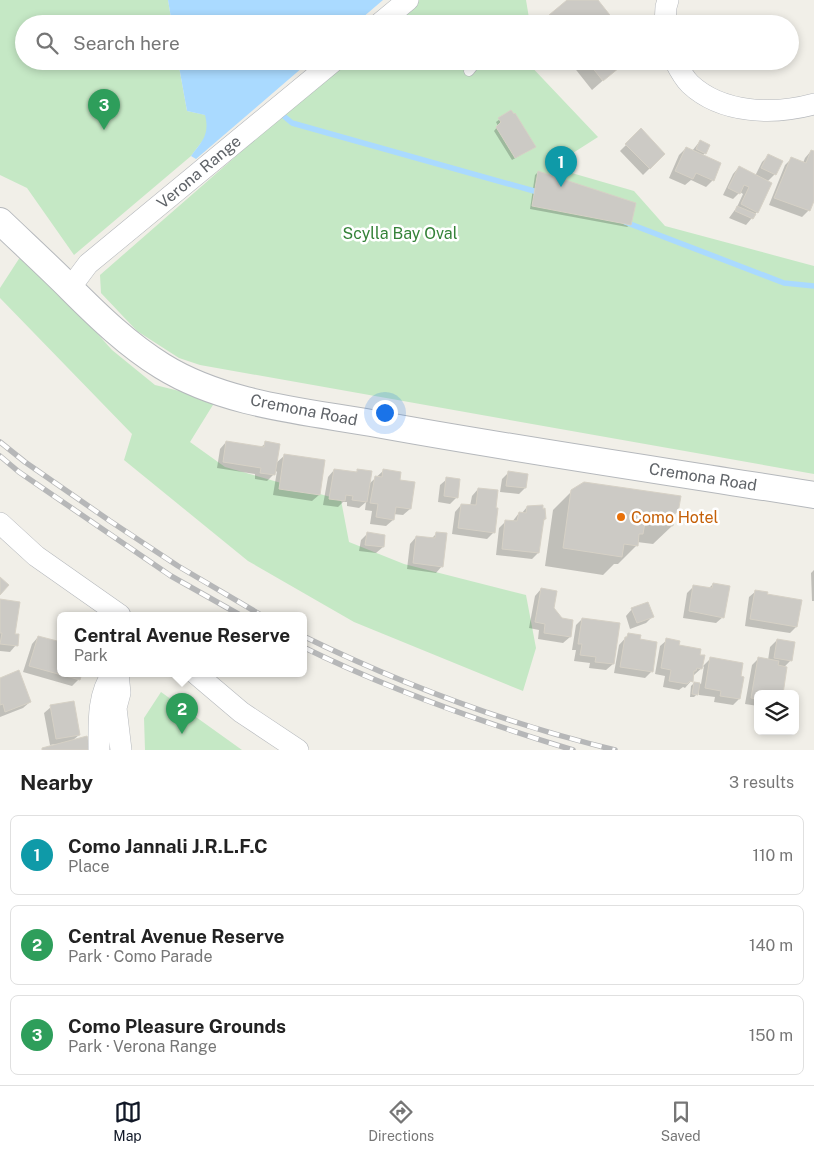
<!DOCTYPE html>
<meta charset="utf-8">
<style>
:root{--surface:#fff;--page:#f2f2f2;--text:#222;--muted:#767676;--line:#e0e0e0;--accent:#111827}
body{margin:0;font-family:"Public Sans",sans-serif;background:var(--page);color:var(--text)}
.controls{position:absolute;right:15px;bottom:15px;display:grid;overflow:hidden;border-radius:8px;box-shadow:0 2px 8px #0003}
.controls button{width:45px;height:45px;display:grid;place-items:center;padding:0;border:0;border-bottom:1px solid var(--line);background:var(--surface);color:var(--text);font:25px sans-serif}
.you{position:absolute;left:384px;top:412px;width:18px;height:18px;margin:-12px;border:4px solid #fff;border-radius:50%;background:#1a73e8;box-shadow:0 0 0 8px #1a73e833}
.badge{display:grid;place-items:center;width:32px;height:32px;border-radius:50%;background:var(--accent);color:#fff;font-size:16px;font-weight:700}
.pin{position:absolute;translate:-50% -41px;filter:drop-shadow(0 1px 2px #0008)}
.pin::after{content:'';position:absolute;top:26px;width:18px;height:15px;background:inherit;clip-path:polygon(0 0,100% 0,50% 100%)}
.popup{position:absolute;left:57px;top:612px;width:250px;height:65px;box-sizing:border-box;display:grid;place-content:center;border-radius:8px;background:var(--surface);filter:drop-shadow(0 1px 4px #0005);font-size:16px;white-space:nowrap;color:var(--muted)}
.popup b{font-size:19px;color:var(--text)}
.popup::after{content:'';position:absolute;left:50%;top:100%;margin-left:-10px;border:10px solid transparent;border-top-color:var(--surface)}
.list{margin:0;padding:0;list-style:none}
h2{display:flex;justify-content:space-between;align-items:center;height:65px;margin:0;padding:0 20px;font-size:21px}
h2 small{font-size:16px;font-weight:400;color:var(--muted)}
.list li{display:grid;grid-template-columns:32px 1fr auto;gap:15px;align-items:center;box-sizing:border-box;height:80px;margin:0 10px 10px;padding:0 10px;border:1px solid var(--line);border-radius:8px}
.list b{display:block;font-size:19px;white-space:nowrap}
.list p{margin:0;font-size:16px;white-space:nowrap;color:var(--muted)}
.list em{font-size:16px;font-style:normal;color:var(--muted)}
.icon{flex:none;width:28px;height:28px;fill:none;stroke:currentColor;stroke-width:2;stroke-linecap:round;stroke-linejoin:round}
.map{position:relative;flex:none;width:814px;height:750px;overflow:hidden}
.search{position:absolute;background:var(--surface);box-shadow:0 2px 8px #0003;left:15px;right:15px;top:15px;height:55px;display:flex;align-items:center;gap:12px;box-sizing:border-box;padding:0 18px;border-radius:28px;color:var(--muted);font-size:19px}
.sheet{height:335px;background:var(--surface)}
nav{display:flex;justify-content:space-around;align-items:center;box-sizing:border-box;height:70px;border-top:1px solid var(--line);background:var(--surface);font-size:14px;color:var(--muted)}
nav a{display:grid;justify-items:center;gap:2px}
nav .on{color:var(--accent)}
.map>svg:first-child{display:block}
.green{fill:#c5e8c5}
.water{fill:#aadaff}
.shadow{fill:#0003}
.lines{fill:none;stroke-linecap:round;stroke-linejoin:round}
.stream{stroke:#aadaff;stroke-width:5.5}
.building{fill:#cccac5;stroke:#d6d1c6}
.service-casing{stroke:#b5b8bc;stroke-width:11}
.minor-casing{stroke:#b5b8bc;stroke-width:22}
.tertiary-casing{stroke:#b5b8bc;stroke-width:28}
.service{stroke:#fff;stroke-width:10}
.minor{stroke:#fff;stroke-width:21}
.tertiary{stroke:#fff;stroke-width:26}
.rail-casing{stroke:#b6b7b8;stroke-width:5.5}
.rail{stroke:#fff;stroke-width:4;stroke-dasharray:11;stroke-linecap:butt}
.food-dot{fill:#e8710a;stroke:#fff;stroke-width:2}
.labels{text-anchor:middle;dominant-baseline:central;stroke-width:5;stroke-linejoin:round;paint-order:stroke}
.street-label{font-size:16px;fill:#5f6368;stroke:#fff}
.park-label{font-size:16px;fill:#348238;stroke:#fff}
.food-label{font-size:16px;fill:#c56008;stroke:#fff;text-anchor:start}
</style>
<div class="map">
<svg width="814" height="750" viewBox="0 0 814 750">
<rect width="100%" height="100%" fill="#f1efe8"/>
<!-- green -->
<path class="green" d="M0 0H168L172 24H24V61H178L187 111 206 115 208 125 207 135 191 156 74 255 27 188 0 175Z
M415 0H526L530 24H388Z
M345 61H526L598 137 551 167 634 191 665 226 814 266V474L200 365 179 358 137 331 101 293 100 275Z
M24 251 112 350 155 385 216 400 190 442 225 467 341 500 349 542 404 564 526 595 536 648 523 691 354 622 248 561 124 460 132 434 0 298V288Z
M161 692 242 750H145L144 718Z"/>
<!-- water -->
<path class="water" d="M168 0H383L355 24H172Z
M178 61H310L196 159 191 156C202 141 210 135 205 115L187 111Z"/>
<!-- shadow -->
<path class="shadow" d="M569 0H597L616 24H542Z
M569 61H622L623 63 592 90Z
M511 111 531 149 512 160 494 131 498 126 496 122Z
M641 130 664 154 643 175 620 151Z
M700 141 705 153 702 156 713 180 706 187 691 180 685 185 669 178 679 155 686 148 692 151Z
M811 151 814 152V198L809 210 802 217 769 205 785 165 791 159 803 163 805 158Z
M769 155 775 174 767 182 757 212 746 225 729 218 737 207 743 194 740 192 733 199 723 195 733 174 739 167 755 176 762 162Z
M538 172 630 225 627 227 530 209 535 175Z
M226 442 261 447 266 443 275 464 285 455 319 495 312 501 273 495 277 471 267 481 255 479V474L217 468 220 449Z
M334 470 355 473 358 470 369 484 384 470 398 481 414 483 410 509 403 515 393 514V520L386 526 370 524 372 511 365 510 366 502 359 508 347 506V502H343L338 507 323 505 328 477Z
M509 472 525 488 519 494 500 492 502 479Z
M447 479 457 497 450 504 438 502 440 485Z
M478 489 494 532 487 539 452 534 455 512 461 505 470 506 472 496Z
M572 491 677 512 673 516 672 526 653 544 637 542 636 546 618 564H614L603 575 545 566 553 510Z
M527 507 545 519 543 522 538 553 532 559 496 555 499 528 506 521 512 522 519 513 521 514Z
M437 533 442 566 436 573 407 569 410 544 416 537 431 539Z
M367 534 383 547 376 553 359 551 361 540Z
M814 570V601H812L811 573Z
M713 584 723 617 716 623 683 618 687 593 693 587 708 589Z
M541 589 561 619 572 621 570 637 563 643 538 639 539 630 529 628 535 596Z
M756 591 766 595 796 627 790 633 745 626 749 597Z
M0 600 16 645 10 652 0 651Z
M632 609 652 617 646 623 630 629 626 616Z
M582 619 613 664 606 670 589 668 590 663 574 661 576 650H572L576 625Z
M629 634 639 640 656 643 651 672 645 678 614 673 619 645Z
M38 637 61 673H81L79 679 72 686 23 672 32 644Z
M667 640 678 646 701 668 710 659 739 699 733 705 714 702 715 697 699 695V692L694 697H690L691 686 694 683 701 684 704 666 694 675H692L691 681 685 688 683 687 679 690 663 687 665 676 655 674 660 646Z
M777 640 791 660 758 694V706L745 704 752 665 758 659 768 660 770 647Z
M0 679 30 702 23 708 0 717Z
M51 707 79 735 72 741 42 750 57 745 56 744 50 745 44 713Z"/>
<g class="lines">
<!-- stream -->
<path class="stream" d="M279 112 292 123 541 193
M625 222 784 283 814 286"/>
</g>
<!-- building -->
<path class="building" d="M567 0H598L617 24H556L549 15Z
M587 61H624L625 63 603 81Z
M511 110 514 114 515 113 536 147 515 158 496 127 501 122 498 118Z
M641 128 665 154 650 169 625 144Z
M700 140 710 145 706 154 696 149Z
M686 147 721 163 714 181 696 173 693 179 675 171Z
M811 150 814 151V201L810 211 774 198 791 157 806 163Z
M768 154 783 161 776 175 761 168Z
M739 166 772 183 758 213 741 204 749 187 744 185 740 194 728 188Z
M538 171 636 203 631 225 532 206Z
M737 206 756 214 753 219 735 211Z
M226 441 264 447 265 441 280 444 275 475 260 473 261 468 223 462Z
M284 454 325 460 320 495 279 489Z
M334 469 357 472V469L372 471 367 502 352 500 353 496 346 495 345 501 329 499Z
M383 469 401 472 400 480 415 482 411 509 396 507 394 520 376 517 378 504 370 503 375 476 382 477Z
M508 471 528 474 526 488 506 486Z
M446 477 460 479 458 498 444 496Z
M584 482 681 496 678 513 675 512 673 526 645 522 643 534H639L638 546 624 544 622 557 563 548 571 490Z
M478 488 498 490 496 508H498L495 533 458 528 461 504 476 505Z
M543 505V509L545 508 546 519H544L539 553 502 549 505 520 517 521 519 512 526 513 527 506Z
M367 532 385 535 384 547 365 545Z
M436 532 447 533 443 567 413 563 416 536 435 538Z
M0 577 9 585 0 595Z
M713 583 730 586 724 618 689 611 693 585 712 588Z
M541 588 557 591 554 608 562 618 573 620 571 637 544 633 545 624 535 622Z
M755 590 768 592 767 594 802 600 797 627 750 619Z
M0 599 20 602 15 634H19L18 646 0 644 2 633H0Z
M648 602 654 617 637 623 631 608Z
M582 618 620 623 614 664 595 662 596 657 580 655 582 644H578Z
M628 633 641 635 640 639 657 642 653 672 620 667 625 637H627Z
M38 636 61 642V673H82L80 680 29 666Z
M666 638 680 641 679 645 701 649 700 655H705L702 669 697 668 696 671H694L693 682 690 681 687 684 669 681 671 670 661 668Z
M777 639 795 642 792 661 774 658Z
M710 657 743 663 741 676 744 677 740 699 720 696 721 691 705 688Z
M758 657 779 661 778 665 787 667 783 694H758V699L751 698Z
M19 670 31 702 5 712 3 704 0 705V678Z
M694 682 700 683 698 695 692 694Z
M74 701 80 735 56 739 50 705Z
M87 736 91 750H42V748Z"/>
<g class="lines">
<!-- service casing -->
<g class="service-casing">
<path id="service" d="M469 71 477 61"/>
</g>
<!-- minor casing -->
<g class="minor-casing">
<path id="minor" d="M379 24 408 0
M665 24 666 7 668 0
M675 61C679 69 684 78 690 84 722 114 774 115 814 104
M70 288 88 264 334 61
M0 523 36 556 120 615
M118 673 120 693 116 708 121 750
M195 673 241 712 298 750
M99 750C99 724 97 695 113 673"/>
</g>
<!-- tertiary casing -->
<g class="tertiary-casing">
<path id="tertiary" d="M0 221C24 244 48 266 71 289 99 317 128 345 162 366 223 404 302 411 371 423 518 450 666 471 814 495"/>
</g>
<!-- service -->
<use href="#service" class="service"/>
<!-- minor -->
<use href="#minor" class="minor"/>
<!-- tertiary -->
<use href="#tertiary" class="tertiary"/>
<!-- rail casing -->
<g class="rail-casing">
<path id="rail" d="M0 442 25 462 110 521 178 566 261 615
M0 456 19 472 171 576 240 615
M303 636C403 685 508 724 615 750
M303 647C390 690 481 722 573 750"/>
</g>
<!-- rail -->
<use href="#rail" class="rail"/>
</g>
<!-- markers -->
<circle class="food-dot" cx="621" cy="517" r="5"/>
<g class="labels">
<!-- street labels -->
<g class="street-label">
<text transform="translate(199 172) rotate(-40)">Verona Range</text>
<text transform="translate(304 410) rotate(11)">Cremona Road</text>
<text transform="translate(703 477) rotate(9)">Cremona Road</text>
</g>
<!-- park labels -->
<g class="park-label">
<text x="400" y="233">Scylla Bay Oval</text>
</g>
<!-- food labels -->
<g class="food-label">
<text x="631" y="517">Como Hotel</text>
</g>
</g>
</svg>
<div class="controls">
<button><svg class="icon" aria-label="layers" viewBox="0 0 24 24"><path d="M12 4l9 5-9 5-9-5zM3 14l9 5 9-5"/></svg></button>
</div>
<div class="you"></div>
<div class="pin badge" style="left:561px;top:187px;background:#0f9aa8">1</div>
<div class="pin badge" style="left:182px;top:734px;background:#2e9e5b">2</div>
<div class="popup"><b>Central Avenue Reserve</b>Park</div>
<div class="pin badge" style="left:104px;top:130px;background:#2e9e5b">3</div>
<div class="search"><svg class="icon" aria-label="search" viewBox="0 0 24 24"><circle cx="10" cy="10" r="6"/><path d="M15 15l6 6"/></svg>Search here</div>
</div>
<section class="sheet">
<h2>Nearby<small>3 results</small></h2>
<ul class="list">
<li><span class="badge" style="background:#0f9aa8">1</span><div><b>Como Jannali J.R.L.F.C</b><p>Place</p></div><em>110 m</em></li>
<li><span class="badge" style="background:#2e9e5b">2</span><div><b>Central Avenue Reserve</b><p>Park · Como Parade</p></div><em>140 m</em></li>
<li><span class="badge" style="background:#2e9e5b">3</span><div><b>Como Pleasure Grounds</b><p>Park · Verona Range</p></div><em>150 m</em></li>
</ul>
</section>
<nav>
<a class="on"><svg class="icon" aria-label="map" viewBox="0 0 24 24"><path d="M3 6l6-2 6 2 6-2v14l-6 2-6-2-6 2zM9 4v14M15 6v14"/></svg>Map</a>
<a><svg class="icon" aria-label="directions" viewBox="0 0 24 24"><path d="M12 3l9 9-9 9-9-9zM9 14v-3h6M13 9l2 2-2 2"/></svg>Directions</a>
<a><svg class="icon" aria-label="saved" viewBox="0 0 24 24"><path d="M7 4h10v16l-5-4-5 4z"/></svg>Saved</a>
</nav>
